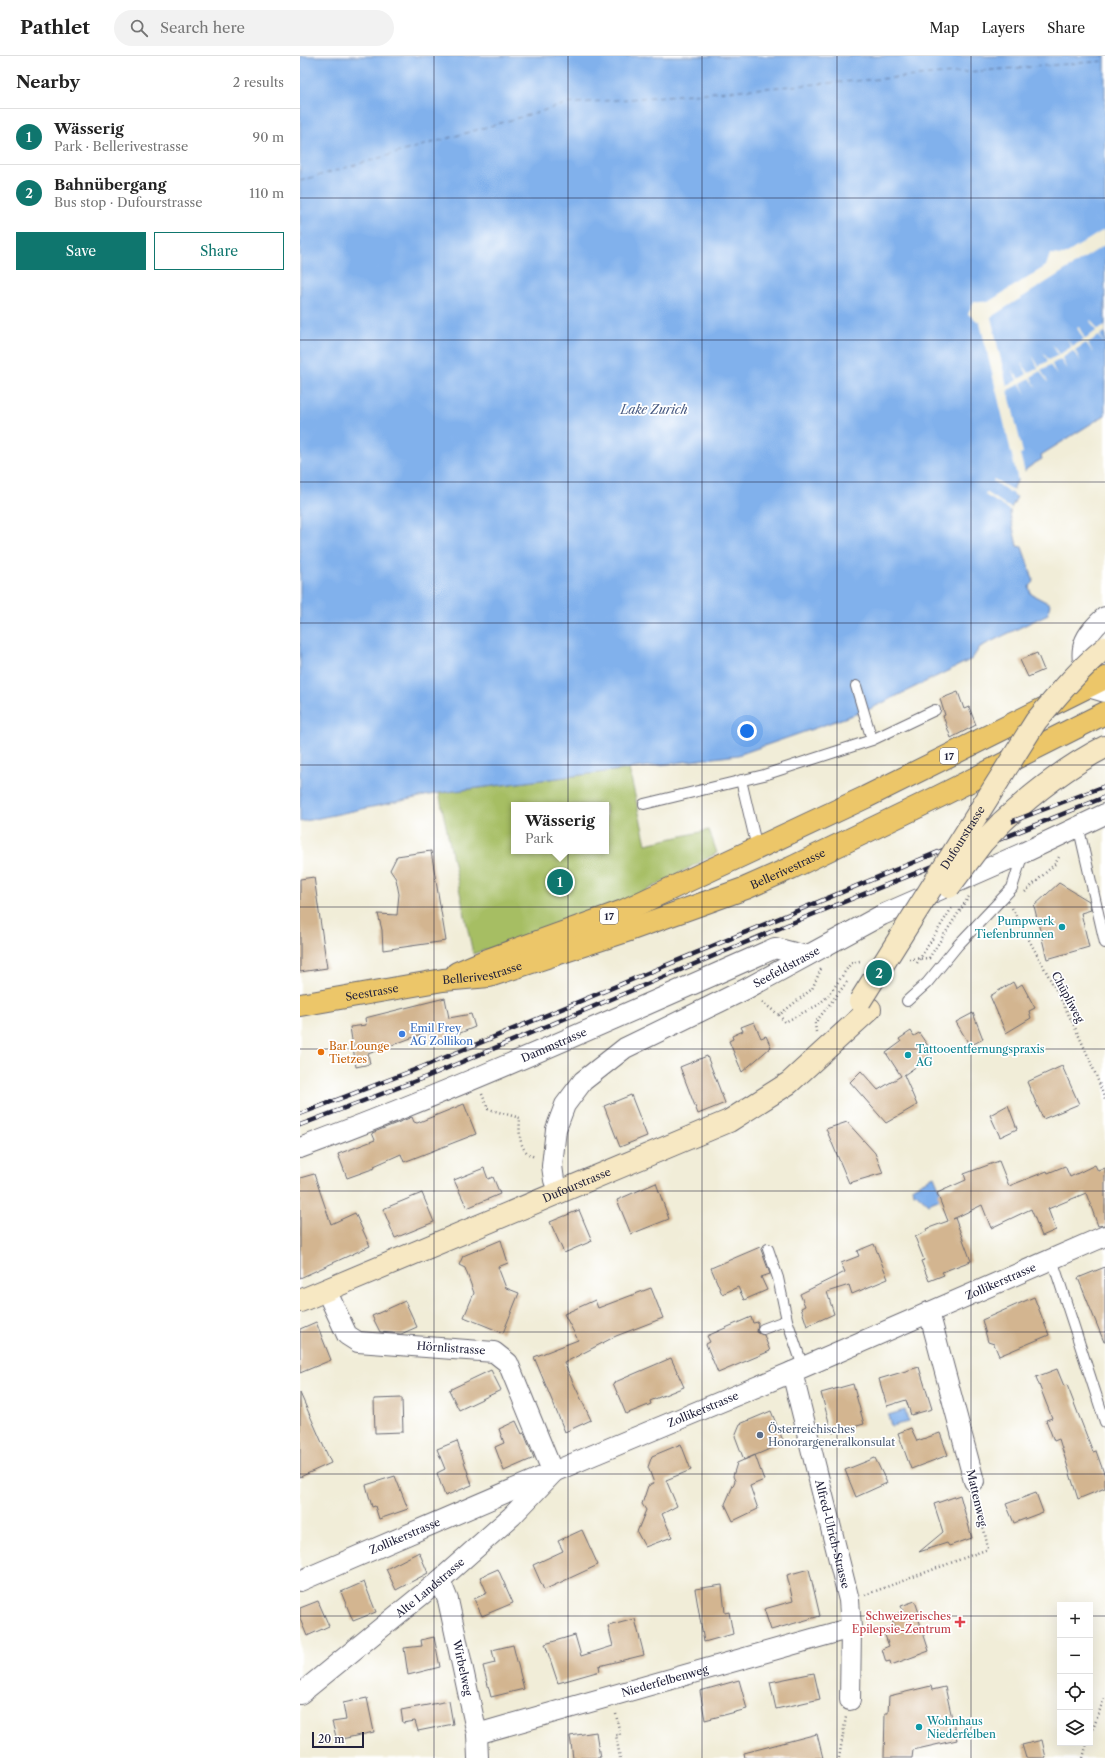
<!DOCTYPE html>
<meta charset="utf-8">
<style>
:root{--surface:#fff;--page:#f2f2f2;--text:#222;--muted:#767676;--line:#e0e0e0;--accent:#0f766e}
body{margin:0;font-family:"Libre Caslon Text",serif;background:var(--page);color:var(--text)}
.controls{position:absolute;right:12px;bottom:12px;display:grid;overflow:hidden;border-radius:0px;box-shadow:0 4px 16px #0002}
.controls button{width:36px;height:36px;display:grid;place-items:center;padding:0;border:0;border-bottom:1px solid var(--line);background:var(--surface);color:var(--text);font:20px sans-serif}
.scale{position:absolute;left:12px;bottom:10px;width:52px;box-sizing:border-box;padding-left:4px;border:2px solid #22223b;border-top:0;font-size:11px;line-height:14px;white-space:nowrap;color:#22223b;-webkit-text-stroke:3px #fff;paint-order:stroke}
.you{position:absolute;left:447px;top:675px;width:14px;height:14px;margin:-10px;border:3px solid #fff;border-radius:50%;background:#1a73e8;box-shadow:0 0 0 6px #1a73e833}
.badge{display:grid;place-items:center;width:26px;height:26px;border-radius:50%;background:var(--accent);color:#fff;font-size:13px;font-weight:700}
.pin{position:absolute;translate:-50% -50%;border:2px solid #fff;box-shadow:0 1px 4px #0006}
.popup{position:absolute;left:211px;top:746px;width:98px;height:52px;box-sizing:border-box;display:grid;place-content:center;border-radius:0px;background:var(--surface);filter:drop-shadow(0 1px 3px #0005);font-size:13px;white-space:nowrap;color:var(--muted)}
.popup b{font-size:15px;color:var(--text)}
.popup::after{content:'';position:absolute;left:50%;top:100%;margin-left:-8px;border:8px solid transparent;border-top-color:var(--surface)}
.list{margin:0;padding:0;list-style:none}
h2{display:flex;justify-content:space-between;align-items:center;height:52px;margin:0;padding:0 16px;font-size:17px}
h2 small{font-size:13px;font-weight:400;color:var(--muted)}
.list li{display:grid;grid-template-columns:26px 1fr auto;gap:12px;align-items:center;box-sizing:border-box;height:56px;padding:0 16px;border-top:1px solid var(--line)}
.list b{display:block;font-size:15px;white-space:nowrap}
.list p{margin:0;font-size:13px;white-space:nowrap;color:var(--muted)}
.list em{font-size:13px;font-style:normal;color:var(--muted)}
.actions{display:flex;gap:8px;padding:12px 16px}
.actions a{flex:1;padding:9px 0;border:1px solid var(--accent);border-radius:0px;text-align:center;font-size:14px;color:var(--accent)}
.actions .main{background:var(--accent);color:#fff}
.icon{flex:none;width:22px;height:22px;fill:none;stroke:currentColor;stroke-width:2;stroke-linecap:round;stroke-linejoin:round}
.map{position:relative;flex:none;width:805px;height:1702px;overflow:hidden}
header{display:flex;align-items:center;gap:24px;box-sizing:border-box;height:56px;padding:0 20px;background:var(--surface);border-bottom:1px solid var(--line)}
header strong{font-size:19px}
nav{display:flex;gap:22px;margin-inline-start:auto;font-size:14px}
.search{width:280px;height:36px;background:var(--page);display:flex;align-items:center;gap:10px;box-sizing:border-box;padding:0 14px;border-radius:22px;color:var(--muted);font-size:15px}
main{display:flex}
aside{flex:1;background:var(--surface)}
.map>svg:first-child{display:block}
.green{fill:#a6be64;stroke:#647050;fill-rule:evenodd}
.water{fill:#81b1ec;stroke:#526a94}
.pier{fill:#f1edd8}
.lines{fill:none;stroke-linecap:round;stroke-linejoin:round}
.ferry{stroke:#485b82;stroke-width:1;stroke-dasharray:5 4;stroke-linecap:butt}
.building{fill:#d3b590}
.service-casing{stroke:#6a6972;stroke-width:12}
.minor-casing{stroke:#6a6972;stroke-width:22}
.secondary-casing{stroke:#6a6972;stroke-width:24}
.primary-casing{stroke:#6a6972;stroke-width:24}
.path{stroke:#6a6972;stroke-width:2.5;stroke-dasharray:1 3;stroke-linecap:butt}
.service{stroke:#fff;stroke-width:10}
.minor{stroke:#fff;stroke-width:20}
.secondary{stroke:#f7e8c3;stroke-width:22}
.primary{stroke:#ecc669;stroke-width:22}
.rail-casing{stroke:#22223b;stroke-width:4.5}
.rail{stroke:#fff;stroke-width:3;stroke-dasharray:9;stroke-linecap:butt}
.secondary-bridge-casing{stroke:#6a6972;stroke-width:24;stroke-linecap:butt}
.path-bridge{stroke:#6a6972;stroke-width:2.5;stroke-dasharray:1 3;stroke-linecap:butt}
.secondary-bridge{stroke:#f7e8c3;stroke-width:22}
.grid{fill:none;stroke:#22223b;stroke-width:1;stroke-opacity:0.55}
.culture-dot{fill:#0f9aa8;stroke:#fff;stroke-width:1.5}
.shop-dot{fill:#3f7fe0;stroke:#fff;stroke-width:1.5}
.food-dot{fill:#e8710a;stroke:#fff;stroke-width:1.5}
.service-dot{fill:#5c6f8a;stroke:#fff;stroke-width:1.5}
.health-dot{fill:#e0444e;stroke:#fff;stroke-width:1.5}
.labels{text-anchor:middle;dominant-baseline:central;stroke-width:3.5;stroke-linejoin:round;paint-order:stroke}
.shield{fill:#fff;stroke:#646476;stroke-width:1}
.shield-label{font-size:10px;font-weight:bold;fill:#22223b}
.street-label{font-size:11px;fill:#22223b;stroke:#fff}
.culture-label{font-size:11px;fill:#0d838f;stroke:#fff;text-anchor:start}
.shop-label{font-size:11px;fill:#366cbe;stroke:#fff;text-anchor:start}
.food-label{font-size:11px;fill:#c56008;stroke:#fff;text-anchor:start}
.service-label{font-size:11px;fill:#4e5e75;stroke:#fff;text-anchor:start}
.health-label{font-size:11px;fill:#be3a42;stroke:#fff;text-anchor:end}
.water-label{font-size:12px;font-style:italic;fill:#485b82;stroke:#fff}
</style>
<header>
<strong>Pathlet</strong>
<div class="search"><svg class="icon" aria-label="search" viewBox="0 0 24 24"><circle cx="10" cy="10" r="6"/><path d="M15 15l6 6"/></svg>Search here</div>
<nav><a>Map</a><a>Layers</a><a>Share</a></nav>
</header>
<main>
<aside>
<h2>Nearby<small>2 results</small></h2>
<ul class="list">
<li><span class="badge">1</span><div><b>Wässerig</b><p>Park · Bellerivestrasse</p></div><em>90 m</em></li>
<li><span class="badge">2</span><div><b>Bahnübergang</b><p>Bus stop · Dufourstrasse</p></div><em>110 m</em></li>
</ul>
<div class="actions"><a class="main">Save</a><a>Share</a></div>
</aside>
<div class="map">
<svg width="805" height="1702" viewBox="0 0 805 1702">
<rect width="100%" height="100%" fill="#fff"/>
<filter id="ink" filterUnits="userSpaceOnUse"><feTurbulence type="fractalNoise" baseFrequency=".025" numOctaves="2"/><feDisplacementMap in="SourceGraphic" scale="8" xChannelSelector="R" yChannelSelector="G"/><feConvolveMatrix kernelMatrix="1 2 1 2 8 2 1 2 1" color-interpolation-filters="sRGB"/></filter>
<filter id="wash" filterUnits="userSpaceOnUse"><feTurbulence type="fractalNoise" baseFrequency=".012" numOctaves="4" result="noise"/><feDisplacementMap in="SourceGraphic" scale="16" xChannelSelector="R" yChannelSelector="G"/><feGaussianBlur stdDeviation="0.9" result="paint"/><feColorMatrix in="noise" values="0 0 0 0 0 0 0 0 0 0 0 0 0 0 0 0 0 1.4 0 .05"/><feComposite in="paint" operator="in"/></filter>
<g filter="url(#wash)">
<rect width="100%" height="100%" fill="#f1edd8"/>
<!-- green -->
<path class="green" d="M329 713 346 788 409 774 417 797 310 854 173 898 139 737ZM214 749H306V795H214Z"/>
<!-- water -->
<path class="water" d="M0 0H805V359L741 399 742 403C725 413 719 417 712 437L717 441 711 452 710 458 717 490 722 491 734 526 729 531 731 538 750 548 748 558 680 591 672 603 570 653 438 699 139 737 0 766Z
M634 1120 643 1142 628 1148 616 1137H614L613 1131Z
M605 1354 608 1366 591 1370 588 1359Z"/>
<!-- pier -->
<path class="pier" d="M805 173V189L691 261 707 330 717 324 711 312 719 323 727 318 721 306 729 317 738 312 732 299 739 310 748 305 741 294 749 304 758 299 752 288 760 298 771 291 766 281 772 290 784 284 777 272 779 271 785 283 796 275 790 265 791 264 798 274 805 270V276L800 279 805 289 799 280 788 287 794 298 786 287 775 294 781 306 773 295 762 302 767 314 760 303 752 308 757 320 750 309 741 314 748 326H747L740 315 731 321 737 333 730 322 721 327 726 339 720 328 708 334 723 397 720 398 725 417 718 425 680 267 668 258 674 245 688 246 746 210 750 198 764 199Z
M694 423 714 435 719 442 693 425Z
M686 436 712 453 711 455 685 439Z"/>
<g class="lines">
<!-- ferry -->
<path class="ferry" d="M0 125 266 48 805 5"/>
</g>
<g id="blocks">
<!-- building -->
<path class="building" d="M737 597 744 614 728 621 720 604Z
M658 636 664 653 669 651 676 669 651 682 643 660 645 659 640 643Z
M131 795 146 885 83 894 82 874 78 858 97 859 99 838 96 823 90 814 97 800Z
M14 821 27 912 0 916V823Z
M759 827 789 845 791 854 781 857 789 891 747 903 734 850Z
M713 926 716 932 722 928 735 952 729 955 731 962 706 977 690 940Z
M145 942 149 962 171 958 175 971 133 988 130 975 68 998 70 1008 56 1011 50 971 66 969 65 962Z
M673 957 683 983 670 990 656 966Z
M454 966 461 982 466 980 471 991 442 1016 429 985 433 983 432 980 443 975 441 971Z
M611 975 614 980 619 977 628 990 624 993 630 1001 604 1019 617 1049 586 1067 550 1026 561 1015 578 1034 601 1020 586 997 601 986 599 983Z
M407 1000 425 1047 398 1058 380 1011Z
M762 1010 779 1048 743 1063 727 1026Z
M331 1039 347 1080 320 1091 304 1050Z
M164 1048 176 1078 104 1106 101 1098 74 1110 75 1112 47 1122 38 1098 75 1084 72 1077 112 1061 114 1066 117 1067Z
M708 1049 717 1073 700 1081 690 1059Z
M547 1066 575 1097 583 1117 549 1127 526 1073Z
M699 1105 709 1130 747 1115 748 1117 765 1110 770 1121 795 1109 798 1115 805 1112V1169L798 1170 786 1137 748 1153 756 1174 742 1180 731 1153 691 1172 682 1149 653 1163 655 1162 671 1205 642 1216 644 1219 629 1225 621 1205 624 1204 615 1181 627 1175 626 1173 648 1165 637 1137 666 1124 664 1118Z
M184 1112 188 1123 193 1121 200 1138 167 1152 154 1124Z
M14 1118 31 1168 55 1157 70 1190 0 1222V1122Z
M356 1127 369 1163 331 1178 317 1144Z
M122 1137 134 1166 95 1182 83 1153Z
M279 1154 292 1185 264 1197 250 1166Z
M201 1184 208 1207 198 1211 206 1232 219 1237 203 1277 164 1261 174 1237 165 1212 159 1209 163 1200Z
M574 1188 588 1223 552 1238 549 1229 527 1236 534 1258 507 1270 501 1252 505 1250 500 1238 545 1216 541 1207 559 1200 557 1195Z
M460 1191 470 1218 461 1221 467 1234 444 1244 438 1231 422 1238 411 1212Z
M805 1211V1286H804L778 1222Z
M351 1232 363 1262 316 1280 264 1307 291 1364 265 1376 234 1301 278 1284 264 1258 295 1244 298 1252Z
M734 1241 749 1279 699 1300 694 1288 688 1286 682 1264Z
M105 1245 117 1271 101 1278 80 1276 72 1260Z
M451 1261 453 1267 458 1266 457 1276 464 1279 470 1295 418 1317 406 1288 410 1286 407 1280Z
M16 1266 31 1304 0 1317V1273Z
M371 1302 384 1331 350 1345 351 1348 326 1358 313 1327Z
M619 1311 632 1353 611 1359 606 1344 587 1350 579 1323Z
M757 1313 764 1330 767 1329 793 1396 796 1395 805 1420V1432L778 1443 759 1383 754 1385 746 1364 752 1362 736 1321Z
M191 1314 201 1334 159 1354 149 1334Z
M553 1328 564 1368 532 1377 521 1337Z
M0 1337 31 1407 0 1421Z
M102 1342 103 1376 75 1377 74 1343Z
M471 1355 484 1387 444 1404 435 1380 440 1368Z
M216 1365 222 1378 224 1377 234 1402 204 1415 195 1391 204 1387 199 1373Z
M611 1372 617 1385 640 1377 648 1399 611 1413 598 1377Z
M157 1385 172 1429 145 1440 137 1417 145 1413 137 1393Z
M381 1388 391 1414 366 1424 377 1450 362 1458 372 1481 345 1491 337 1476 346 1454 342 1448 348 1430 354 1427 348 1411 352 1400Z
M455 1399 464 1424 450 1430 458 1453 433 1465 425 1448 435 1425 433 1420 437 1407Z
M575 1402 587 1427 556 1441 545 1414Z
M95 1420 108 1453 79 1463 75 1450 72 1451 66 1429Z
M736 1437 743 1456 714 1467 706 1448Z
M660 1439 672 1482 649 1490 647 1487 619 1496 643 1476 634 1448Z
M282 1474 298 1509 244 1534 233 1509 263 1495 258 1485Z
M119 1496 128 1517 96 1534 86 1513Z
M198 1513 213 1547 182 1560 174 1543 187 1537 180 1521Z
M509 1513 520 1560 471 1574 464 1553 493 1545 487 1519Z
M64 1526 76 1556 53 1565 41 1536Z
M422 1529 425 1557 429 1556 433 1578 404 1586 395 1533Z
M18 1545 29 1570 7 1580 0 1563V1552Z
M615 1545 619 1557 617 1558 629 1595 591 1609 590 1605 586 1606 582 1593 589 1590 583 1574 594 1570 590 1560 603 1555 601 1550Z
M335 1563 344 1599 299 1610 300 1615 258 1627 245 1588 275 1579 281 1600 313 1590 308 1570Z
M134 1581 140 1611 108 1619 104 1592 122 1590 121 1584Z
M213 1589 224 1633 191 1641 183 1610 195 1607 192 1594Z
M514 1617 520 1643 476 1653 470 1626Z
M439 1624 447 1653 405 1664 400 1635Z
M631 1630 632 1634 645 1631 657 1684 613 1694 612 1702H584L585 1657H588L589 1640Z
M67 1642 74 1676 37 1684 32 1666 46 1664 43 1647Z
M149 1645 153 1668 118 1675 115 1665 103 1667 101 1654Z
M296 1676 300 1702H273L270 1680Z
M517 1678 523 1702H445L444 1697Z
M742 1684 746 1702H726L722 1689Z"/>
</g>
</g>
<g filter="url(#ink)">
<use href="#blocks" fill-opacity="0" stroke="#6a6972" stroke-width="1"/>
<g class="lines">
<!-- service casing -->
<g class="service-casing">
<path id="service" d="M556 630 572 684
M441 724 457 792
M344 748 464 719 572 684 635 654
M778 769 805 887
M607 945 627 927 658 889 712 832 723 797
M468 1193 478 1222 487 1264
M752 1203 805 1366
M463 1273 487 1264 503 1311"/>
</g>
<!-- minor casing -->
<g class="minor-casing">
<g id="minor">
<path d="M805 561C777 586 780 596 788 631L805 636"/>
<path id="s1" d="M0 1092C161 1032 318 961 475 892L506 900"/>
<path id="s2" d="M259 1137 254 1124 252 1110 256 1073 265 1049 283 1025 325 992 446 933 582 859 723 797 805 758"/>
<path d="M629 1256 674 1425"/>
<path id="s3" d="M492 1316 549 1544 551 1572 550 1644"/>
<path id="s4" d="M140 1524 148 1544 177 1678 178 1702"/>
<path id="s5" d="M0 1525 286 1402 492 1316 805 1180"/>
<path id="s6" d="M0 1638 140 1524 212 1460 253 1417 208 1307 194 1296 58 1286 47 1279 26 1234"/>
<path id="s7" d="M177 1678 551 1572"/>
</g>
</g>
<!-- secondary casing -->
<g class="secondary-casing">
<g id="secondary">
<path d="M701 767C733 737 766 711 805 691"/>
<path id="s8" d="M0 1245 429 1065 489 1027 570 953"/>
</g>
</g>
<!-- primary casing -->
<g class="primary-casing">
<g id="primary">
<path d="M157 917 185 905 323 855 566 741 805 622"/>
<path id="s9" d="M0 949 143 924 189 920 329 874 446 832 491 812 640 740 805 657"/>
</g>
</g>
<!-- path -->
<path class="path" d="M725 836 755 808 759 801
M712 852C745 915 782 976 805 1044
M609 903 630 902
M521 913 512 933 479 959 485 966 518 949 529 939 551 907 560 905
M462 946 479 959
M516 976 515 967 547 926
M182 1038 188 1053 220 1062C219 1076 218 1096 235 1101
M565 1539 688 1493 678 1443
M316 1658 320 1679H316L320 1702
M790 1681 805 1640
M539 1702 546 1661
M783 1702 787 1687"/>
<!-- service -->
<use href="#service" class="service"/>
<!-- minor -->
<use href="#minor" class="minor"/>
<!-- secondary -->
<use href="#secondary" class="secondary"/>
<!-- primary -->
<use href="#primary" class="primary"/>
<!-- rail casing -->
<g class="rail-casing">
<path id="rail" d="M0 1058 122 1011 708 767 805 730
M0 1069 126 1021 499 864 805 741"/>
</g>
<!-- rail -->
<use href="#rail" class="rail"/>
<!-- secondary-bridge casing -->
<g class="secondary-bridge-casing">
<g id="secondary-bridge">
<path d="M649 831 682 787 701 767"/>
<path id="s10" d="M560 945 736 665C757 640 779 613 805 592"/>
</g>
</g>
<!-- path-bridge -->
<path class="path-bridge" d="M629 902 670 839
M617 907 653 850"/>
<!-- secondary-bridge -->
<use href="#secondary-bridge" class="secondary-bridge"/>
</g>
</g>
<!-- grid -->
<path class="grid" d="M134 0V1702M268 0V1702M402 0V1702M537 0V1702M671 0V1702M0 142H805M0 284H805M0 426H805M0 567H805M0 709H805M0 851H805M0 993H805M0 1135H805M0 1276H805M0 1418H805M0 1560H760M790 1560H805"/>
<!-- markers -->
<g class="culture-dot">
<circle cx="762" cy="871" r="4"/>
<circle cx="608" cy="999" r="4"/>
<circle cx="619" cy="1671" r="4"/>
</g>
<circle class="shop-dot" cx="102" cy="978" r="4"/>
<circle class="food-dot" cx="21" cy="996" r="4"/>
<circle class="service-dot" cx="460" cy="1379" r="4"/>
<path class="health-dot" d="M658 1560h4v4h4v4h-4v4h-4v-4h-4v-4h4z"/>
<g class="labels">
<!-- shield labels -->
<g class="shield">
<rect x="640" y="692" width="18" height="16" rx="3"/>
<rect x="300" y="852" width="18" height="16" rx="3"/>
</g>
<g class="shield-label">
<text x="649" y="700">17</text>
<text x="309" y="860">17</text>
</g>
<!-- street labels -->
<g class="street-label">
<text stroke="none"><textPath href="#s10" startOffset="193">Dufourstrasse</textPath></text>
<text stroke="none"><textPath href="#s9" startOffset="509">Bellerivestrasse</textPath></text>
<text stroke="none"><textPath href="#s2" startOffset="355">Seefeldstrasse</textPath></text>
<text stroke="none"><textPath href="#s9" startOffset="185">Bellerivestrasse</textPath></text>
<text stroke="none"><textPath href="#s9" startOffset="73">Seestrasse</textPath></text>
<text transform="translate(768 941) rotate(62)">Chüpliweg</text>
<text stroke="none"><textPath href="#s1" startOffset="274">Dammstrasse</textPath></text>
<text stroke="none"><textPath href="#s8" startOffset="300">Dufourstrasse</textPath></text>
<text stroke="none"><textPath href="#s5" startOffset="762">Zollikerstrasse</textPath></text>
<text transform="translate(151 1292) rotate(4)">Hörnlistrasse</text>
<text stroke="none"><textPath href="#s5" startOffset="438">Zollikerstrasse</textPath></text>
<text transform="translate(677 1442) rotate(77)">Mattenweg</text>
<text stroke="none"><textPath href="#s3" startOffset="167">Alfred-Ulrich-Strasse</textPath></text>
<text stroke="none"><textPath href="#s5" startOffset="114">Zollikerstrasse</textPath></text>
<text stroke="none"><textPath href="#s6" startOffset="168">Alte Landstrasse</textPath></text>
<text stroke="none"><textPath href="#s4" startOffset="91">Wirbelweg</textPath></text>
<text stroke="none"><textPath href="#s7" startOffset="195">Niederfelbenweg</textPath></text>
</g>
<!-- culture labels -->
<g class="culture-label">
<text x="754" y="865" text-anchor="end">Pumpwerk<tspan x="754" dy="13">Tiefenbrunnen</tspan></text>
<text x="616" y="993">Tattooentfernungspraxis<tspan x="616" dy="13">AG</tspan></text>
<text x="627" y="1665">Wohnhaus<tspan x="627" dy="13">Niederfelben</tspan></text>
</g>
<!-- shop labels -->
<g class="shop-label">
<text x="110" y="972">Emil Frey<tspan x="110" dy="13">AG Zollikon</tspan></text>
</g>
<!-- food labels -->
<g class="food-label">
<text x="29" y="990">Bar Lounge<tspan x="29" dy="13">Tietzes</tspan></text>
</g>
<!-- service labels -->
<g class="service-label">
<text x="468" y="1373">Österreichisches<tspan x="468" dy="13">Honorargeneralkonsulat</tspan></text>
</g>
<!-- health labels -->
<g class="health-label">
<text x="651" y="1560">Schweizerisches<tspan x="651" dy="13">Epilepsie-Zentrum</tspan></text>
</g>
<!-- water labels -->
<g class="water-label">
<text x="354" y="353">Lake Zurich</text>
</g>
</g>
</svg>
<div class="controls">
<button>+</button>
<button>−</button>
<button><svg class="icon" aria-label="locate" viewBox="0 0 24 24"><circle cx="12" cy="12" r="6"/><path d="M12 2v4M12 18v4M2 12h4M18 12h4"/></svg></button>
<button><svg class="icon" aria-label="layers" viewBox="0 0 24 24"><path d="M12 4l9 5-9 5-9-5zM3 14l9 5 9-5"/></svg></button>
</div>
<div class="scale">20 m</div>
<div class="you"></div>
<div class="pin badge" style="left:260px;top:826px">1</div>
<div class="popup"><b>Wässerig</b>Park</div>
<div class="pin badge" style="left:579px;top:917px">2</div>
</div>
</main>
